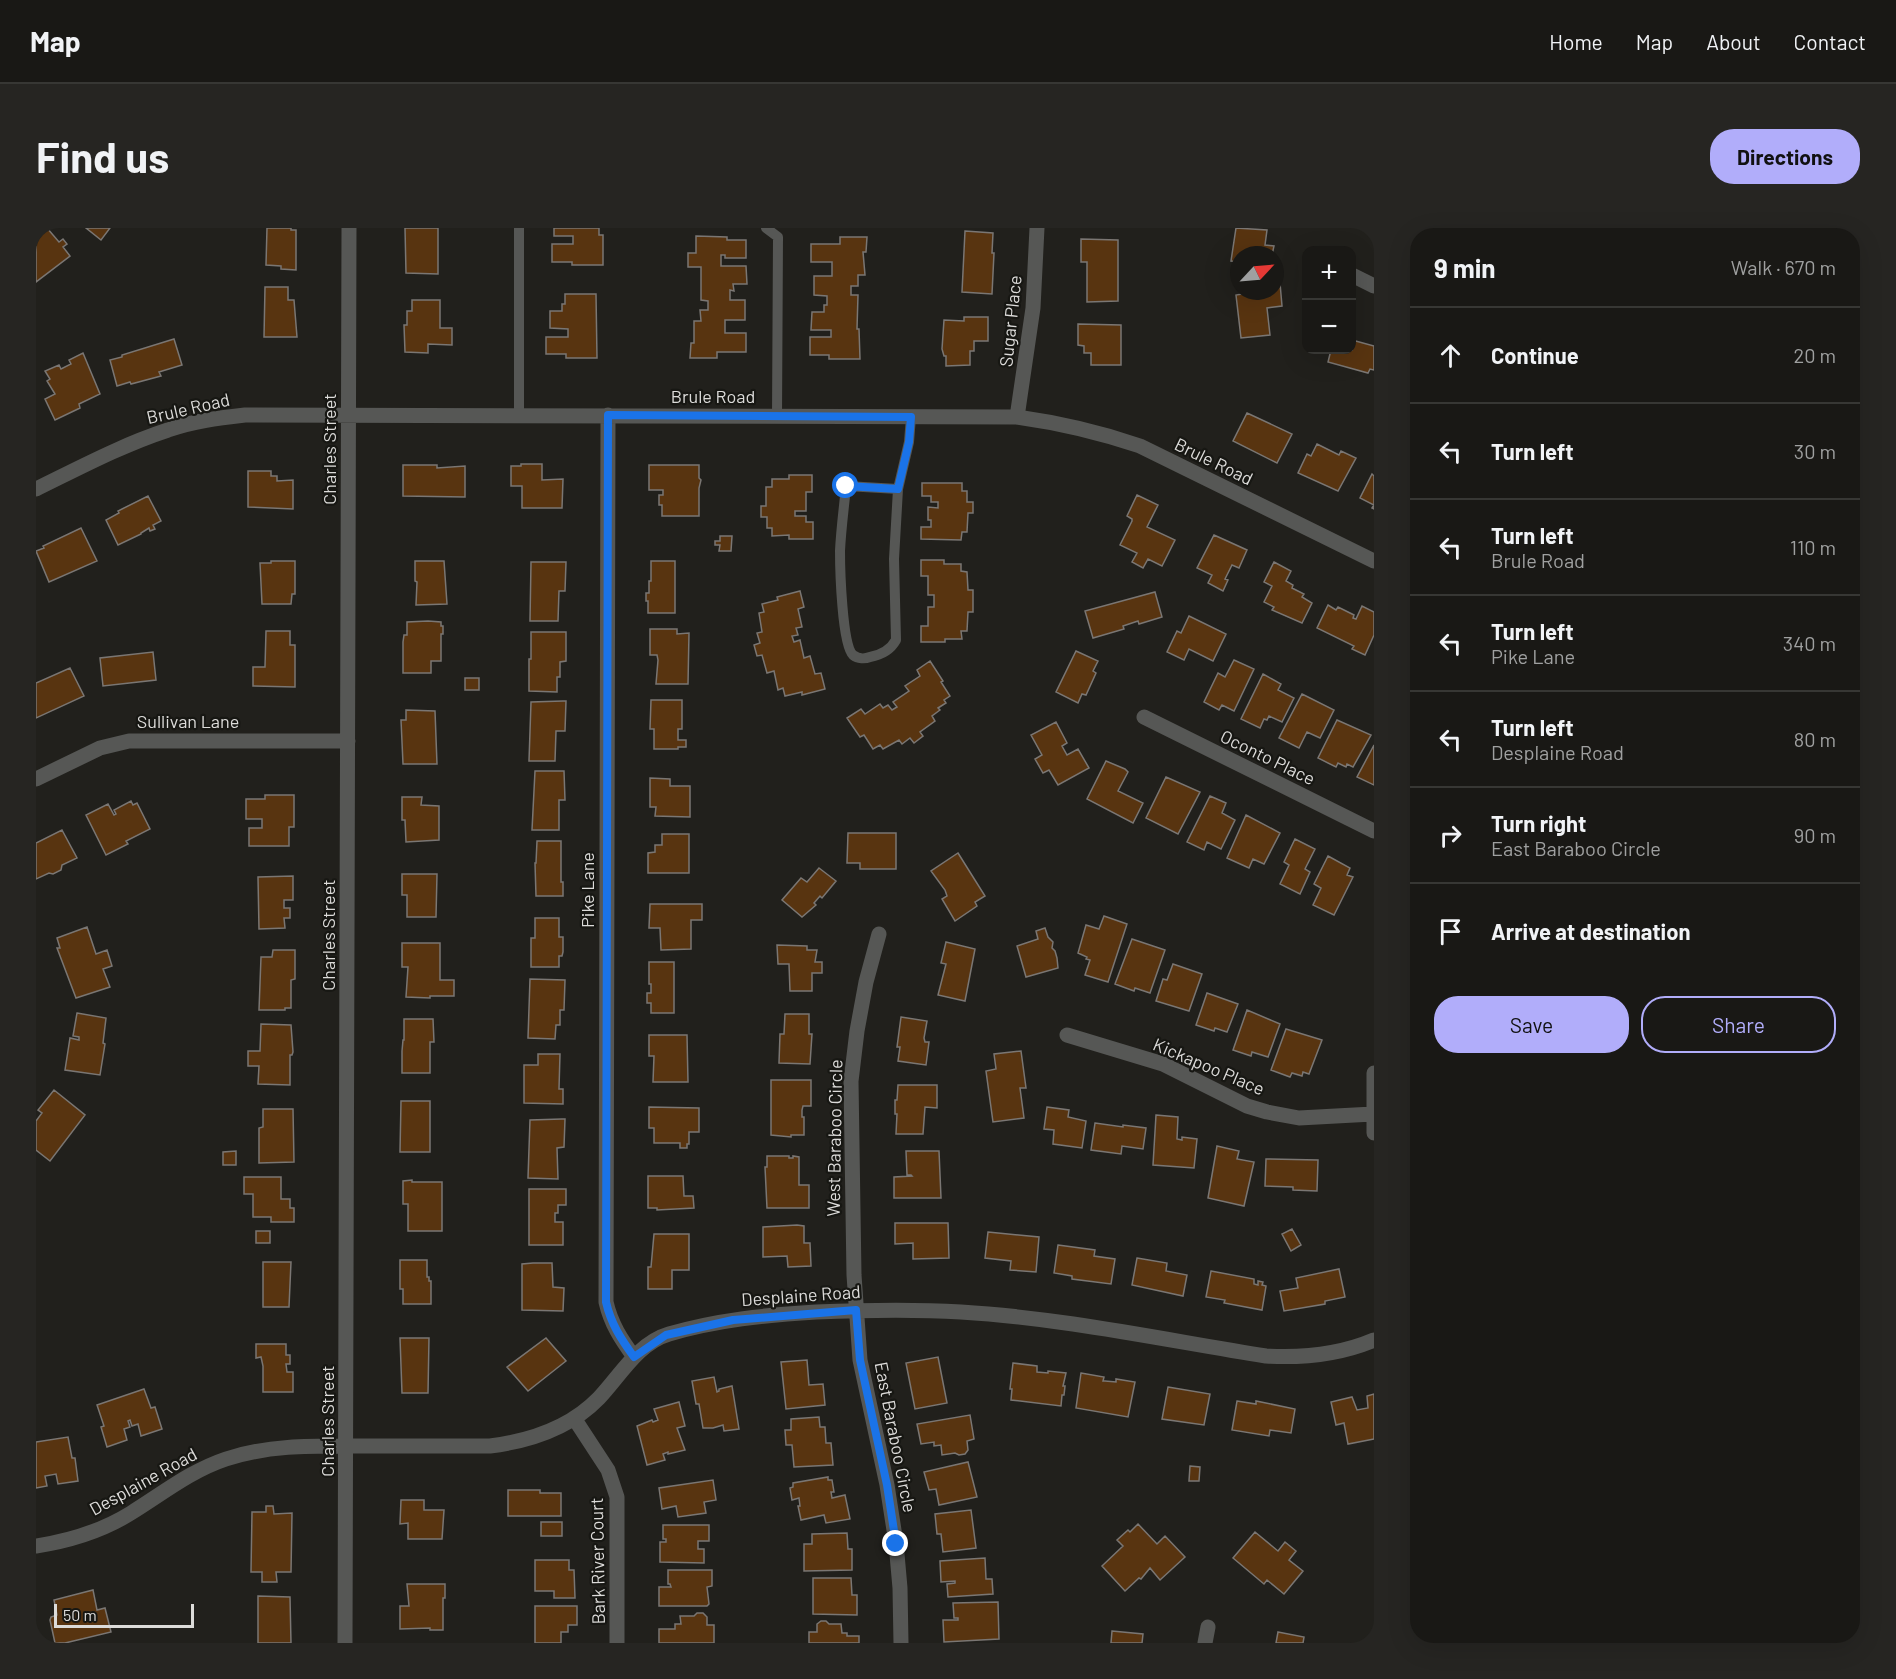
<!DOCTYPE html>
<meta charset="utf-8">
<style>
:root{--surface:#191815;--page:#262522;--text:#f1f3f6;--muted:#9fa0a0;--line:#373734;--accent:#b1adfa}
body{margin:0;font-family:Barlow,sans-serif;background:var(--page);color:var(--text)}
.controls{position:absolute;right:18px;top:18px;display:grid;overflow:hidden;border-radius:12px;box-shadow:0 6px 24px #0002}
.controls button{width:54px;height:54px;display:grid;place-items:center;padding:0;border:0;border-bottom:2px solid var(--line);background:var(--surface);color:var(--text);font:30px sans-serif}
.compass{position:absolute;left:1194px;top:18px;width:54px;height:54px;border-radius:50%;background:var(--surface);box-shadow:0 6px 24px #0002;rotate:64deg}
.scale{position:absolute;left:18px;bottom:15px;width:140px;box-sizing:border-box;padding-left:6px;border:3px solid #dcdbd9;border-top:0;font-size:16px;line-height:21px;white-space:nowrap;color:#dcdbd9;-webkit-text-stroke:4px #171713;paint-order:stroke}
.stop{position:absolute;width:18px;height:18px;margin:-14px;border:4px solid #1a73e8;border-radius:50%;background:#fff}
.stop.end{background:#1a73e8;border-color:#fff;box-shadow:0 2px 6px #0008}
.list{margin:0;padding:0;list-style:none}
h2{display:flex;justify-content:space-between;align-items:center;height:78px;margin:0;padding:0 24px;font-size:26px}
h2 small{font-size:20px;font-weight:400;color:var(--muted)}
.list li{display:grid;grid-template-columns:39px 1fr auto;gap:18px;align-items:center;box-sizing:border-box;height:96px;padding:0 24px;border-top:2px solid var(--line)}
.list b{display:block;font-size:22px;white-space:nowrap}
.list p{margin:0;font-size:20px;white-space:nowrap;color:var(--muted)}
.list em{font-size:20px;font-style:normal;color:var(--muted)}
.actions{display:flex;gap:12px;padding:18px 24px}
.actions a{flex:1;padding:14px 0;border:2px solid var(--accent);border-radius:24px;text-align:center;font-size:21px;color:var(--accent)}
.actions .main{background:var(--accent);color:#111}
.icon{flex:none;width:33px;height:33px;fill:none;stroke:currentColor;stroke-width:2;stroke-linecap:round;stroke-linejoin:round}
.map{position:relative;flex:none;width:1338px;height:1415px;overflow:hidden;border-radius:24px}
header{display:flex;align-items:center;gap:36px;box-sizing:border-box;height:84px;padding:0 30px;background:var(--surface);border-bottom:2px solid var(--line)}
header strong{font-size:28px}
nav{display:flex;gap:33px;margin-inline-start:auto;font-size:21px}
.intro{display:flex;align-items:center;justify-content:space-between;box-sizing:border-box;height:144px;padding:0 36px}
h1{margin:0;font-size:42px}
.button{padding:15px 27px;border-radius:24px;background:var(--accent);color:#111;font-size:21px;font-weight:700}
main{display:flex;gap:36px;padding:0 36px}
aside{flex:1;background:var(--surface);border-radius:24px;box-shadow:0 6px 24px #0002}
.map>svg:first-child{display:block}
.building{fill:#583410;stroke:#7a7673;stroke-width:1.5}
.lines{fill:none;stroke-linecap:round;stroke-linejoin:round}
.lane{stroke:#565755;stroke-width:10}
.street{stroke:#565755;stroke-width:15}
.route{stroke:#1a73e8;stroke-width:8}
.labels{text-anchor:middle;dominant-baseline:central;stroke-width:4.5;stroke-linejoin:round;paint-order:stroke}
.street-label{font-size:18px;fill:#dcdbd9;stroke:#171713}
</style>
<header>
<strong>Map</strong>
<nav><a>Home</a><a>Map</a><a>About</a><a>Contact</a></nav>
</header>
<div class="intro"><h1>Find us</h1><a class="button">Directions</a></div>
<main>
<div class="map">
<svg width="1338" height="1415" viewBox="0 0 1338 1415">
<rect width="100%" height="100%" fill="#21201c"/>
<!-- building -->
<path class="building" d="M11 0 23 14 27 11 31 16 27 19 34 28 0 54V9Z
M50 0H74L65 12Z
M231 0H255V2H260V42L245 41V38L230 37Z
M369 0H402V46L370 45Z
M518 0H563V7H567V37H536V34H516V16H537V8H518Z
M1200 0 1231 2 1229 17 1238 18 1236 27H1203V34L1195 33Z
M929 3 957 5 956 25H958L956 66 926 64Z
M660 8 691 9V12H710V30H689V27H685V38H710L711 56H697L698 63 694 62V72H709V92H689V105H710V124H681V130H654L655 115H658V93H665L664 82H672V73L665 72V39H652V25H660Z
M804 9H831L830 24H827L829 47H822V58H815V67H822L821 101H823L824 131H793V127H774V109H795V102H775L776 84H788V77H791V68L778 67V48H796V34H775V16H804Z
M1045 11 1082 12V73L1051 74V34H1045Z
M1244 55 1246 78 1231 80 1234 107 1205 110 1200 67 1223 63H1239V56Z
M229 59H252V72H258L261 109H228Z
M529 66H560L561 130H530V126H510V109H532V101L514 100V83H526V76H529Z
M376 72H404V100H416V117L392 116V125L369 124 368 97H371V83H376Z
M928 89H952V113H938V123H934V137L910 138V128H908L906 121 908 92 928 93Z
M1042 96 1085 97V137H1055V125H1048V118L1042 117Z
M138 111 146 137 123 144 125 148 95 156 94 154 81 158 74 132 86 129V127Z
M1316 112 1338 118V142L1334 141 1332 145 1292 134 1295 122H1316Z
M47 125 64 166 43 176 44 180 19 192 9 171 19 166 11 153 14 151 9 143 23 137 25 141 35 136 33 132Z
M1211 185 1256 206 1241 235 1197 213Z
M1281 216 1303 227 1305 223 1320 230 1302 263 1262 245 1271 226 1275 228Z
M485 236H506V252L527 251 526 280H486V258H475V238H485Z
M367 237H401V240L429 238V269L367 268Z
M613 237H663V250L665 252 663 260V288H626V277H623V267H627V262H613Z
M212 243H235V248H241V253L257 252V281L212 279Z
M1336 246 1338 248V281L1336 280 1338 277 1324 270Z
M753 247H776V264H770V283H759V288H770V294H777V311H753V307L736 308V300H731V289H725V278H730V259H736V251H753Z
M886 255H926V263H931V274H937V285H932L931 304H926L925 312 885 311V299H895V292H892V279L902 280V274H895V268H886Z
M1101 267 1122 277 1111 299 1139 312 1126 338 1112 331 1107 340 1096 334 1101 325 1084 317 1096 293V291L1091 288Z
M112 268 125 293 117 297 119 301 114 303 113 300 105 305V306L82 317 70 292 83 285 82 283Z
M45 300 61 333 13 354 0 323 8 320 7 318Z
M1178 307 1211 322 1203 340 1196 337 1189 351 1192 352 1187 363 1172 355 1176 347 1161 340Z
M684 308H696L695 323H683L684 317H679V313H684Z
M885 332H908V336H925V343L931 344 932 362H937V384H932L931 403H925L926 411H909V414H885V398H892V379H898V367H892V348H885Z
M235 333H259V366H256L255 376H226L224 335H235Z
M379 333H408L411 376 380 377 381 354 379 353Z
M615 333H639V385H612V373H610V365H613V353H615Z
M495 334H530L529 363H523L522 393H494Z
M1238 334 1255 343 1250 353 1257 357 1256 360 1268 366 1266 369 1276 375 1266 395 1236 382 1238 379 1228 374 1236 358 1228 354Z
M764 363 768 379 762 381 766 399 760 400 762 407 756 408 758 414 764 412 768 430 774 428 779 446 785 445 789 461 766 467V464L749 468 747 460 742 462 738 443 731 445 726 427 721 428 718 417 724 415 721 405 726 404 723 385 728 384 726 376 742 372 741 369Z
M1119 364 1126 389 1103 396 1102 393 1087 398 1088 401 1057 410 1049 383Z
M1292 377 1300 382 1302 379 1318 387 1317 390 1320 391 1326 378 1338 384V407L1329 427 1316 421 1318 418 1281 400Z
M1153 388 1190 406 1177 433 1153 421 1148 432 1131 424 1141 403 1145 405Z
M392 393 405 394V398H407V406H405V433H395V445H367V414L368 407H371V394Z
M614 401H641V406L653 405 652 456H620L622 432 621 427H614Z
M230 403H254V417H259V459L217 458V439H229Z
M495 404H530V433L524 434V449H521V464L493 463V431H495Z
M1040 423 1062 433 1057 443 1060 445 1050 467 1046 466 1042 475 1020 464Z
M117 424 120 452 67 458 64 430Z
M1198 432 1218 441 1198 483 1186 477 1183 482 1168 474 1182 445 1189 449Z
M894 433 907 453 905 454 914 468 908 472 910 475 902 480 904 482 896 488 899 493 884 504 887 508 878 515 874 510 866 516 863 512 847 521 844 517 837 521 828 507 824 509 811 490 825 481 829 486 844 476 847 480 852 477 856 482 861 479 857 474 873 463 869 458 884 448 881 442Z
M34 440 48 468 0 490V455Z
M1227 446 1245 456 1242 462 1258 470 1246 494 1233 488 1231 492 1228 491 1224 500 1205 491Z
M429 450H443V462H429Z
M1266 466 1298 482 1284 510 1271 504 1263 520 1243 510Z
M615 472H646V501H642V512H650V519H642V521H618V501H614Z
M527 473H530L529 503H520L519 533H493L495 474Z
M370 482 399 483 401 536H367L365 492H370Z
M1301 492 1335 507 1317 539 1311 536 1310 539 1302 535 1300 539 1282 530Z
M1020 494 1031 515 1026 518 1031 527 1042 521 1053 540 1022 557 1013 542 1007 545 999 531 1006 527 995 507Z
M1338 517V557L1321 549Z
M1070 533 1089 541 1092 544 1082 563 1107 575 1097 595 1051 571Z
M499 543H528L529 572H523V602H496Z
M1130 549 1164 564 1142 606 1110 590Z
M614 550 634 551V558H654V589L619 588 620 579H614Z
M229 567H258V599H253V618H213V600H226V591H210V571H229Z
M1174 568 1190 575 1186 585 1199 592 1185 621 1171 614 1168 622 1151 614Z
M366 569H386L385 577 403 578V612L370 614 369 592H366Z
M95 573 97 577 101 575 114 601 90 613 92 616 70 627 50 587 72 576 78 587 80 586 78 582Z
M1210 587 1244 605 1228 636 1217 631 1213 640 1191 630Z
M26 602 41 630 26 637 25 642 17 646 13 645 0 651V615Z
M812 605H860V641H824V635H811Z
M626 606H653V645H612V625L619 624V617H626Z
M1259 611 1279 621 1269 641 1274 644 1264 666 1244 656 1253 637 1248 634Z
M501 613H525V654H527V668H500L499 635H500Z
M922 625 949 668 939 674 941 678 919 693 906 671 911 668 909 662 895 643Z
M1292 628 1314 640 1311 647 1317 649 1298 687 1277 677 1285 660 1278 656Z
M783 640 800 653 786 670 784 668 778 675 780 677 766 689 746 672 765 650 771 654Z
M366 646H401L400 689H371V667H366Z
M257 648V672H248V680H254V690H248L249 700 223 701 222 649Z
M614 676H666V692H655V721L625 722 624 700H613Z
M1068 688 1091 696 1072 754 1049 747 1054 732 1050 731 1051 729 1042 725 1050 697 1063 701Z
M499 690H523V709H527V724L526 728H523V739H495V710H499Z
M51 699 60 726 71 722 76 738 67 741 74 759 40 770 21 720H24L21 710Z
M1009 700 1012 709 1017 714 1016 720 1019 723 1021 730 1022 740 990 749 981 718 1002 711 1000 703Z
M1096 711 1129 722 1114 765 1099 760 1098 763 1079 756Z
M910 714 939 721 929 773 902 767 910 736 905 735Z
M366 715H404V752H418V768H394V770L370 769 372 739H366Z
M741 717 771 718V722H781L779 734H786V745H776V763H754L753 736H742Z
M237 722H259V751L255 752V780H249V782H223L225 729H236Z
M613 734H638V785H615V775H611V765H615V756H613Z
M1137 736 1166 746 1153 783 1120 773 1127 751 1131 752Z
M494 751 529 752 528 782H524V797H520L519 811 492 810Z
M1171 765 1202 776 1191 804 1179 800 1178 803 1160 797Z
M1211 782 1244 796 1232 829 1216 824 1215 828 1197 822Z
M41 785 70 790 67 815 69 816 64 847 29 842 34 810 43 812V809L37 808Z
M749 786H773V806H776L774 836 743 835 744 806H748Z
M865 789 891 793 888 810 889 814H893L890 837 862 833 864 819H861Z
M368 791H397L398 814H394V845H366V823L367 812H368Z
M225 796 255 797 257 824 256 827H254V857L222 856 223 838H212V823H224Z
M1250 801 1286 812 1273 846 1267 844 1266 848 1256 845 1254 849 1235 842Z
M613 807H651L652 854H617L618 828H613Z
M985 823 990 860H984L988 890 957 894 950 843 960 841 958 826Z
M502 826H524L523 861H527V876L488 875V837H502Z
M735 852H775V878H767L766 882V889H768V907H755V909L735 907Z
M862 857H901V880L889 879 887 906H860L861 886H859V872H861Z
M18 862 49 887 14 933 0 922V893L6 885 2 882Z
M365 873H394V924H364Z
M613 879 663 880V904H653V916H651V920H644V915H618V900H613Z
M1011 879 1033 882 1032 889 1050 893 1046 920 1017 916 1018 902 1008 901Z
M227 881H257L258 934 223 935V900L227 899Z
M1120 887 1142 889 1141 911 1146 912V909L1161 911 1158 940 1117 937Z
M526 891H529L528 919 521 920 522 951 492 950 494 892Z
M1059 895 1087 899V897L1110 900 1107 921 1086 918 1085 926 1055 922Z
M1181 918 1203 923 1201 931 1218 934 1208 978 1172 970Z
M200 923V937H187V924Z
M870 923H903L905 970H858V949L876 948 875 947H871Z
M731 928H753V930H757V928L763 929V957H773V980H731L729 939H731Z
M1230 931 1282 932 1281 963 1257 962V959L1229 958Z
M612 948H647L648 968H657L658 980 621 982V980H612Z
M208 949H245V971H254V980H258V994H235V989H217V966H208Z
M376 952V954H406V1003H372V976H367V953Z
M493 961H530V977H522V985H519V994H527V1017H493Z
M859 995H912L913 1030 877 1031V1015L859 1016Z
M761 997 768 998V1015H774L775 1038 752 1039 751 1028 727 1029V999Z
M1256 1001 1265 1017 1255 1023 1246 1006Z
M220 1003H234V1015H220Z
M952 1004 1003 1009 1000 1044 974 1042 975 1033 949 1030Z
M618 1006H653V1042H636V1061H612V1039H615Z
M1022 1017 1059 1022 1058 1028 1079 1031 1075 1056 1036 1051V1048L1018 1045Z
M1101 1030 1131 1035 1130 1043 1151 1047 1147 1068 1096 1057Z
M364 1032H391V1049H393V1053H395V1076H367V1061H364Z
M227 1034H255L253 1079H227Z
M497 1035H516L517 1059 528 1060 527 1083 486 1082V1036Z
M1303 1041 1309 1069 1289 1073V1076L1248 1083 1244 1063 1262 1060 1260 1050Z
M1175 1043 1218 1051V1056L1222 1057V1053L1227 1054 1226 1057 1230 1058 1226 1082 1188 1075 1189 1072 1170 1069Z
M364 1110H393L392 1165H366Z
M510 1110 530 1133 492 1163 471 1139Z
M220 1116H250V1127H254V1136H250L251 1144H257V1164H227V1138L225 1129 220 1130Z
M902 1129 911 1175 879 1181 870 1135Z
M771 1132 773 1157 787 1156 789 1177 750 1181 745 1134Z
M977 1135 1001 1138V1144L1012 1145V1143L1030 1145 1027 1158H1029L1028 1167H1026L1025 1178 975 1172 976 1161H974Z
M1045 1145 1068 1149 1067 1153H1069L1080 1154V1151L1099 1154 1092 1189 1040 1180Z
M678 1149 681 1164 683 1163V1161L696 1158 703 1201 688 1203 687 1197 677 1200H667L663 1176H660L656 1153Z
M1132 1159 1174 1166 1168 1197 1126 1191Z
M108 1161 115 1180 119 1179 126 1201 105 1208 102 1196 96 1198 94 1192 92 1193 94 1199 88 1201 91 1212 71 1219 65 1199 68 1198 61 1177Z
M1338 1166V1211L1312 1216 1308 1195 1300 1197 1295 1174 1316 1169 1321 1182 1332 1180 1331 1168Z
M1201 1173 1220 1176V1173L1259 1181 1255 1205 1234 1202 1233 1208 1196 1202Z
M643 1174 649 1198 641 1200 649 1222 632 1226V1224L627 1226 629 1232 611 1237 601 1198 616 1192 617 1194 622 1192 618 1181Z
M934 1187 938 1211 931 1213 932 1222 929 1226 923 1227 919 1225 906 1227 905 1217 898 1218V1214L885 1216 881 1196Z
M783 1189 784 1199H789L790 1215H795L797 1237 758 1239 756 1217H750L749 1202H755V1191Z
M32 1209 36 1230H39L42 1253 22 1256 20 1246 9 1248 11 1258 0 1260V1214Z
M932 1234 941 1269 903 1277 900 1261 893 1262 888 1244Z
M1154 1238 1164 1239 1163 1253H1153Z
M792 1249V1252H796L798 1264H795L796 1270 809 1267 814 1291 790 1295 788 1287 765 1292 762 1278H764L763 1270 756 1272 754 1260 757 1259V1255Z
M677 1252 680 1272 668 1274 670 1285 642 1289 640 1278 626 1281 623 1260Z
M472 1262H504V1265H525V1288H472Z
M365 1272H388V1282H408L406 1311H372V1295L364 1296Z
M230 1278H237L238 1286 256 1285 255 1344H240L241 1354H226V1344H215L216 1284H230Z
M935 1282 940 1320 907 1324 905 1306H901L899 1286Z
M505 1294H526V1308H505Z
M1102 1296 1121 1316 1129 1308 1149 1329 1124 1352 1114 1340 1105 1351 1103 1350 1089 1363 1066 1338 1087 1318 1081 1312 1092 1302 1094 1304Z
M627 1297H673V1313H662V1321H668V1335L624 1334V1314H630V1311H627Z
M1219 1304 1242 1323 1249 1314 1260 1323 1253 1332 1267 1343 1248 1366 1231 1352 1228 1356 1197 1330Z
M811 1305 812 1321H816V1342L768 1343V1316H776V1306Z
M949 1330 950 1351H956L957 1366 912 1369 911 1356 919 1355V1353L905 1354 904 1333Z
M499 1332H533V1342H538L539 1370H518V1363H499Z
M632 1342H676V1358L671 1359 673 1376 671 1378H623V1359H635L634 1356H632Z
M777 1350H815L816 1367H821V1387L777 1386Z
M371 1356H409V1370H407V1402H394V1400L364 1401V1378H373Z
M57 1362 61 1382 69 1380 75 1404 29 1415H19L14 1392 15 1389 21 1387 18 1372Z
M222 1368 254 1369 255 1415H222Z
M962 1374 963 1411 908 1414 907 1392H922V1390H918L917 1375Z
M499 1378H541V1397H532V1404H525V1415H499Z
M661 1385H667L671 1389V1397H678V1415H623V1401H639V1396H645L644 1388H658Z
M785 1393H790L793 1396H805L806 1405H811V1408H823V1415H773V1404H781V1396Z
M1076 1403 1107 1406 1106 1415H1075Z
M1242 1404 1268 1409 1267 1415H1240Z"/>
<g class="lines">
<!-- lane -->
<path class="lane" d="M730 0 742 9 741 188
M483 186V0
M862 261 810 258C808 280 805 301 804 323 804 340 806 417 817 427 822 431 829 431 834 429 845 427 855 421 860 412L858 331 862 261 873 214 875 189"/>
<!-- street -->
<path class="street" d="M1316 47 1338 58
M572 187 570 1074C575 1096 585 1111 598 1129
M981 189 997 80 1001 0
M0 261C43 240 86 217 132 202 157 193 183 190 209 187L981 189C1024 195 1063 204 1104 218L1338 333
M1108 489 1338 603
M0 551 64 520 93 513H312
M843 706 830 754 821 803 815 853 818 1047 824 1132 851 1257 860 1315 864 1360 865 1415
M1031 807 1127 836 1211 878 1231 884 1263 890 1337 886
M1338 845V905
M538 1190 572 1242 581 1269V1415
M0 1318C33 1313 66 1303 95 1285 126 1266 154 1243 190 1231 235 1216 283 1218 330 1218 371 1218 413 1218 454 1218 494 1213 534 1200 563 1170 584 1148 602 1115 633 1106 681 1092 730 1087 780 1084 828 1082 877 1081 925 1084 1027 1090 1129 1112 1230 1128 1267 1130 1303 1127 1338 1112
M309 1415 313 0
M1169 1415 1172 1399"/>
</g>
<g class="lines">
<!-- route -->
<path class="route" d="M810 258 862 261 873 214 875 189 572 187 570 1074C575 1096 585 1111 598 1129L630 1107 697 1092 820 1082 824 1132 851 1257 860 1316"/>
</g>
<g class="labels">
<!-- street labels -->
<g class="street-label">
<text transform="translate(974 93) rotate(-84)">Sugar Place</text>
<text x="677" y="168">Brule Road</text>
<text transform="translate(152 180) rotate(-13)">Brule Road</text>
<text transform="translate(293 221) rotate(-90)">Charles Street</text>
<text transform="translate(1178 233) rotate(26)">Brule Road</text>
<text x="152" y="493">Sullivan Lane</text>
<text transform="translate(1232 529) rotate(26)">Oconto Place</text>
<text transform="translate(551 662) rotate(-90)">Pike Lane</text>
<text transform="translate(292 707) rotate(-90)">Charles Street</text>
<text transform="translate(1173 838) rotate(23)">Kickapoo Place</text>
<text transform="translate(798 910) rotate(-89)">West Baraboo Circle</text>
<text transform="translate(765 1067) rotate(-4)">Desplaine Road</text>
<text transform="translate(291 1193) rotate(-90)">Charles Street</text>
<text transform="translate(860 1209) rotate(79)">East Baraboo Circle</text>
<text transform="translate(107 1253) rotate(-29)">Desplaine Road</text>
<text transform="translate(561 1333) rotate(-91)">Bark River Court</text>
</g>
</g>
</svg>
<div class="controls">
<button>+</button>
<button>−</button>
</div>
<svg class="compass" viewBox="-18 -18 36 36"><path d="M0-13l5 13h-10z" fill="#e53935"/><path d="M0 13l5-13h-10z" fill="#9fa0a0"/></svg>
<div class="scale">50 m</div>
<div class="stop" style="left:810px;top:258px"></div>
<div class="stop end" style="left:860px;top:1316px"></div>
</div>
<aside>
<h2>9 min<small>Walk · 670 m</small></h2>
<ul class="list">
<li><svg class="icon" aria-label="ahead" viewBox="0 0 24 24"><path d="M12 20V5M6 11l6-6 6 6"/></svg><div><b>Continue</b></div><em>20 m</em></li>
<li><svg class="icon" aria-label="left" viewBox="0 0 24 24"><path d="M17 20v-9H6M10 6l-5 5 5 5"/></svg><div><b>Turn left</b></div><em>30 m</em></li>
<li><svg class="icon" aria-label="left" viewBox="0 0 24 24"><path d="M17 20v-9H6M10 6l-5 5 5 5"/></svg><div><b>Turn left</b><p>Brule Road</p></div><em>110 m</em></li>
<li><svg class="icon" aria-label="left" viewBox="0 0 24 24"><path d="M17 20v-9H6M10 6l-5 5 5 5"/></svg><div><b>Turn left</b><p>Pike Lane</p></div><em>340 m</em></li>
<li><svg class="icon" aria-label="left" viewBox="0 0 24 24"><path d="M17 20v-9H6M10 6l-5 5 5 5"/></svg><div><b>Turn left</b><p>Desplaine Road</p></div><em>80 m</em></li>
<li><svg class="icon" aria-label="right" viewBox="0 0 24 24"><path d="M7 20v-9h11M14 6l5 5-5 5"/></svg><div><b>Turn right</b><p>East Baraboo Circle</p></div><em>90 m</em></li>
<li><svg class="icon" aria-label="arrive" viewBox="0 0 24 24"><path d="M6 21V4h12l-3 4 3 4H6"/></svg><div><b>Arrive at destination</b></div></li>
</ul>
<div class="actions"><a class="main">Save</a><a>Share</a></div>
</aside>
</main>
